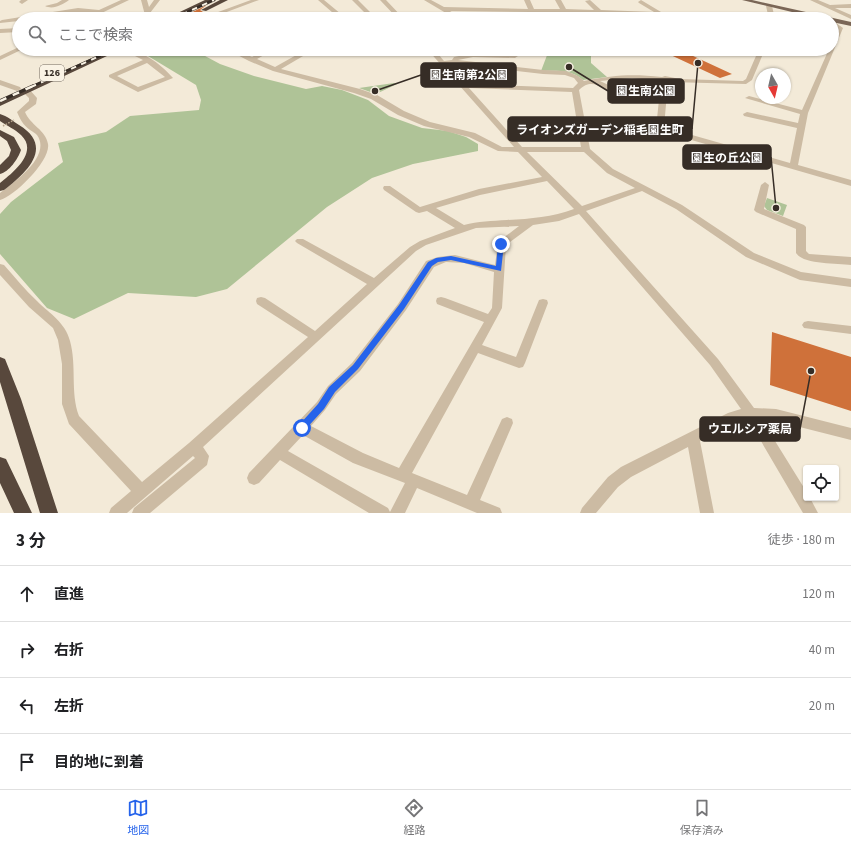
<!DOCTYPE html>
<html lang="ja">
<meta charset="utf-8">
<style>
:root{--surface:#fff;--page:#f2f2f2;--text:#202124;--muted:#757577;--line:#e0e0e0;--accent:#2563eb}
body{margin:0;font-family:"Source Sans 3","Noto Sans JP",sans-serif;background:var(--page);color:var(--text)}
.controls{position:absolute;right:12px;bottom:12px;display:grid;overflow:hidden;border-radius:4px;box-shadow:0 1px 3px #0004}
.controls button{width:36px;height:36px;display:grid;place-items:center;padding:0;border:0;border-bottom:1px solid var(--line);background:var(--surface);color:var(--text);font:20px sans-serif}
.compass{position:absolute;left:755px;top:68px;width:36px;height:36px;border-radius:50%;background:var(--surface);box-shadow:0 1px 3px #0004;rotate:172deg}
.stop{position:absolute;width:12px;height:12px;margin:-9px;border:3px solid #2563eb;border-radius:50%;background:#fff}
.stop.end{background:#2563eb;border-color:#fff;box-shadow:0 1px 4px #0008}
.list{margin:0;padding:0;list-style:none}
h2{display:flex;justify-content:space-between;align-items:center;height:52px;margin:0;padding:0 16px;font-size:17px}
h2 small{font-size:13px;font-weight:400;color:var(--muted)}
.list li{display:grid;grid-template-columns:26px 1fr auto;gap:12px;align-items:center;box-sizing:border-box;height:56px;padding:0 16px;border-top:1px solid var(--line)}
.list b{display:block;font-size:15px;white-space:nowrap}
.list em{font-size:13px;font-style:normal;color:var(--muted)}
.icon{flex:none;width:22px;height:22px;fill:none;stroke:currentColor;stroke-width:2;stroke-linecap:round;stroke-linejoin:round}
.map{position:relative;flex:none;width:851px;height:513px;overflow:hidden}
.search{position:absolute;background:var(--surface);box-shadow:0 1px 3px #0004;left:12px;right:12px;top:12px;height:44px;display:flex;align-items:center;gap:10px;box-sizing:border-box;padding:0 14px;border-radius:22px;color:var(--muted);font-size:15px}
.sheet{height:276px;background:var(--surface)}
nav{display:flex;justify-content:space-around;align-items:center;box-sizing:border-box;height:56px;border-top:1px solid var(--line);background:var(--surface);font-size:11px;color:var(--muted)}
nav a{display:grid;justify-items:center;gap:2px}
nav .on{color:var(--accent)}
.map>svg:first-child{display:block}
.green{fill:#afc397}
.building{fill:#cf713a}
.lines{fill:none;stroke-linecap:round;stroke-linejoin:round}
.minor{fill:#ccbba3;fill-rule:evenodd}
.major{fill:#7a6656;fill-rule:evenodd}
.highway{fill:#58483c;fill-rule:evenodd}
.rail-far1-casing{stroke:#362d26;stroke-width:3}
.rail-casing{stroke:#362d26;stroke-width:3.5}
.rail-far1{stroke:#faf3e5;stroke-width:2;stroke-dasharray:5.5;stroke-linecap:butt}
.rail{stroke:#faf3e5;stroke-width:2.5;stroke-dasharray:7;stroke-linecap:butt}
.path-bridge{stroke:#b8a58d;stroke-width:1.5;stroke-dasharray:1.5 1.5;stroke-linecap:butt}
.route{fill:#2563eb}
.labels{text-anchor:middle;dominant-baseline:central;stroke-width:3.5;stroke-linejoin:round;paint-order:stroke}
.shield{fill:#faf3e5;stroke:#71685f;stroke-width:1}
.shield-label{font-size:10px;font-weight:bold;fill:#362d26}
.leader{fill:none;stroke:#362d26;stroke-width:1.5}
.callout-dot{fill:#362d26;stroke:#faf3e5;stroke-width:1.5}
.callout{fill:#362d26;stroke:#362d26;stroke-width:1.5}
.callout-label{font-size:12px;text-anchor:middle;font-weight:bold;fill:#fff}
</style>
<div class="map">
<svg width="851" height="513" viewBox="0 0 851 513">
<rect width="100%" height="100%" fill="#f3ead8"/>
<!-- green -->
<path class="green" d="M150 49H192L220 64 254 76 306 89 322 86 342 90 368 100 389 116 422 128 448 131 466 137 478 144V151L413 164 372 178 327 207 227 289 196 297 128 293 74 319 47 308 0 254V214L11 202 63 162 58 143 106 132 130 116 199 110 201 100 196 85 143 53Z
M549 50 591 51V63L607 77 583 80C570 69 556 71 541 71Z
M394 83 397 84 376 94 359 88Z
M767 198 787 205 783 216 767 210 764 206Z"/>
<!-- building -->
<path class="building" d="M207 5 200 10 203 12 187 19H178Z
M663 49H678L732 74 720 78 662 51Z
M772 332 851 357V411L770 385Z"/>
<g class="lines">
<!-- minor -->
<path class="minor" d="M21 0H28L22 4 19 2Z
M62 0H69C62 5 53 10 45 6L57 3Z
M121 0H129L89 19H81L92 13C68 11 44 19 19 19V21L0 23V21L2 20 78 8 99 10Z
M141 0H147L149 7 154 0H160L150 13 152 19H146Z
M251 0H259L208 19H199Z
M318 0H324L347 19H340Z
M352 0H358L377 19H371Z
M380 0H386L404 19H398Z
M424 0H431L444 7 528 9 524 0H530L534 9H560L555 0H561L566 9 594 10 585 1 590 0 601 10 654 12 639 3 638 2 641 0 661 12 747 17 750 19 536 12 542 19H536L530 12 450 11 463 19H456Z
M810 0H818L830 5 851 4V8H835L851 15V19Z
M769 4 772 6 775 19H769L766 6Z
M836 23 843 28 808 113 798 165 851 180V186L657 130 656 128 661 81 632 78 600 81 621 91 622 93 618 95C602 90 593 76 579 90L590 149 613 169 682 205 754 253 801 272 851 279V287L800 280 746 257 676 209 642 191 586 211 718 359 754 408 776 409 851 428V440L776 421 762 420 806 491V498H810L818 513H803L748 419 735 422 700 441 714 513H700L688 447 631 477 618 487 596 513H580L582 508 608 477 621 467 728 413 741 409 710 365 579 214 559 221 533 225 506 245 502 308 482 345 516 357 539 300 543 299 547 300 548 303 525 363 523 367 519 368 478 353 412 473 467 495 502 419 507 417 512 419 513 423 480 500 500 508 502 513H477L417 488 405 513H369L280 460 259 483 254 485 249 483 247 478 249 473 317 402 328 386 352 363 398 304 426 261 438 257 455 255 495 265 498 242 519 226 476 228 426 245 416 251 203 447 209 456 207 465 150 513H132L134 508 195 458 193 456 127 513H109L111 508 131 491 69 424 62 404V364L58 340 53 328 29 307 0 275V264L4 265C15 277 25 290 37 301 50 314 65 322 70 341 77 366 70 392 79 416L142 482 189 443 308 337 257 304 256 301 257 298 261 297 265 298 315 331 367 284 297 243 295 241 297 239H303L374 278 410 247 420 241 455 228 427 211 419 213 416 212 384 190 383 188 384 186H390L420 207 479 189 542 177 518 152 498 151 469 137 424 126 398 115 371 99 354 93 273 71 249 61 226 49H234L252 57 267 49H275L257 59 275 67 307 49H315L281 69 360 89 377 95 404 111 430 122 475 133 502 147H514L427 49H434L444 61 452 60 454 57 473 53 511 54 508 49H515L518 56 515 58 473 57 458 60 543 70 566 71 578 76 584 81C614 75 632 74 662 77L665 76 680 79 743 81 746 79 759 49H765L752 80 746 84 668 82 664 127 790 163 797 128 744 116 743 114 747 112 798 123 800 114 745 98 749 96 802 110 829 49H832V40L837 28 833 25ZM454 64 543 74 565 75 574 78 578 83 573 88 465 84 448 65ZM469 88 572 92 581 147H522ZM527 152H584L607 173 635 188 582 206ZM547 181 574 209C552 217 530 219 507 220 492 221 478 221 464 225L436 208 480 195ZM446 262 464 263 494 272 492 308 488 314 445 298 441 297 437 298 436 301 437 304 484 322 399 468 363 453 311 426 325 410 336 394 360 371 406 310 434 267ZM303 435 353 463 405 483 390 512 388 508 288 451Z
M19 28V32L0 33V29Z
M19 47V49H23L0 60V56Z
M121 49C141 49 160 63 173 78L138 92 109 77V75L143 60ZM147 63 165 77 138 87 117 76Z
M0 80 20 87 21 89 17 91 0 85Z
M23 89H29L37 98 36 104 25 112C30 125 46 130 48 144 51 160 15 196 0 200V193C14 182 52 156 37 135 35 133 32 131 30 130 23 125 20 119 17 112L29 101V98L22 91Z
M765 182 769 185 764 209 804 225 806 227V251L809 254 851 257V265C837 263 804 265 796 253V229L756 212 754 210 761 185Z
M808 321 851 326V334L804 328 802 325 804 322Z"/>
<!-- major -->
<path class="major" d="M742 0H752L851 22V26L832 22V19H821Z"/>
<!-- highway -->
<path class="highway" d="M205 0H213L175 19H165Z
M220 0H228L206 11 201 10Z
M112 49H122L0 106V100Z
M0 114C7 116 13 121 19 125 55 147 26 173 4 190L0 191V183C13 173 39 152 21 135 15 129 7 126 0 121Z
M0 130 14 137 21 150C18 159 9 172 0 174V165L9 156 11 150 7 141 0 136Z
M0 357 5 359 21 399 58 513H40L0 382Z
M0 457 6 459 32 513H14L0 483Z"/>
<!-- rail-far1 casing -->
<g class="rail-far1-casing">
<path id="rail-far1" d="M172 19 214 0
M31 87 115 49"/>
</g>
<!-- rail casing -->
<g class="rail-casing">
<path id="rail" d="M0 101 33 86"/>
</g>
<!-- rail-far1 -->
<use href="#rail-far1" class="rail-far1"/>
<!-- rail -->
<use href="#rail" class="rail"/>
<!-- path-bridge -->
<path class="path-bridge" d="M3 126 14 120"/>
</g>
<!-- route -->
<path class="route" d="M501 242 504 244 501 271 451 260 438 262 432 266 404 309 358 369 335 392 324 409 304 431H299L297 428 299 425 318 404 329 387 353 365 399 305 428 262 436 258 451 256 496 266 498 244Z"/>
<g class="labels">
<!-- shield labels -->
<rect class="shield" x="40" y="65" width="24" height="16" rx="3"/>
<g class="shield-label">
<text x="52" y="73">126</text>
</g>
</g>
<!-- callouts -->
<path class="leader" d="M375 91L421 75M569 67L608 91M698 63L692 129M776 208L771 157M811 371L800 429"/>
<g class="callout-dot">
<circle cx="375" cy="91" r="4"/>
<circle cx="569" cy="67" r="4"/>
<circle cx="698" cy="63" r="4"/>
<circle cx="776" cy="208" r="4"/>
<circle cx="811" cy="371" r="4"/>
</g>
<g class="callout">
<rect x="421" y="63" width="95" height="24" rx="4"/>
<rect x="608" y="79" width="76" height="24" rx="4"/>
<rect x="508" y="117" width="184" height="24" rx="4"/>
<rect x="683" y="145" width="88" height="24" rx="4"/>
<rect x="700" y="417" width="100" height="24" rx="4"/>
</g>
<g class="callout-label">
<text x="469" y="79">園生南第2公園</text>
<text x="646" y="95">園生南公園</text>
<text x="600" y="134">ライオンズガーデン稲毛園生町</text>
<text x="727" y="162">園生の丘公園</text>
<text x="750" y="433">ウエルシア薬局</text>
</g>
</svg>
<div class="controls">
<button><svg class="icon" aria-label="locate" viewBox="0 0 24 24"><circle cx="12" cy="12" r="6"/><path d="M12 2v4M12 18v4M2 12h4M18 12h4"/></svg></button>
</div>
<svg class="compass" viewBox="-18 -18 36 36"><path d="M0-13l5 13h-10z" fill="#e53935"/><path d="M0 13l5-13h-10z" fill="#757577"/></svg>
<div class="stop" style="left:302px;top:428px"></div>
<div class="stop end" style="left:501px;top:244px"></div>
<div class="search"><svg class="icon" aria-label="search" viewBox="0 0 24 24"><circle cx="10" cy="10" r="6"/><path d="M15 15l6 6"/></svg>ここで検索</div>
</div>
<section class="sheet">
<h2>3 分<small>徒歩 · 180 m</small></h2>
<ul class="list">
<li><svg class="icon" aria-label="ahead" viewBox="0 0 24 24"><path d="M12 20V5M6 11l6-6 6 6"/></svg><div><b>直進</b></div><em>120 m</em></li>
<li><svg class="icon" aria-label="right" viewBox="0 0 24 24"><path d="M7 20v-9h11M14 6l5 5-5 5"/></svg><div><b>右折</b></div><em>40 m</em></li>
<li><svg class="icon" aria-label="left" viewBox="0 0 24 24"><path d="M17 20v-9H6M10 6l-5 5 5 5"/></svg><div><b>左折</b></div><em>20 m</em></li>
<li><svg class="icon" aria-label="arrive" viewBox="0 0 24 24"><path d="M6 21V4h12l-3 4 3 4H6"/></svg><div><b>目的地に到着</b></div></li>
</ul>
</section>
<nav>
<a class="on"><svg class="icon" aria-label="map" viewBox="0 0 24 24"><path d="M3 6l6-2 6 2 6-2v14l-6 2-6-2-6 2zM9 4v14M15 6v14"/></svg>地図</a>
<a><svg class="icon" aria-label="directions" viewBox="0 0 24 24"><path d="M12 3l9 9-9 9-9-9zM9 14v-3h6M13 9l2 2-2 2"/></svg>経路</a>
<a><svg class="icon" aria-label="saved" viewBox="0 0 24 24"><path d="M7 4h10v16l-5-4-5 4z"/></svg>保存済み</a>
</nav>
